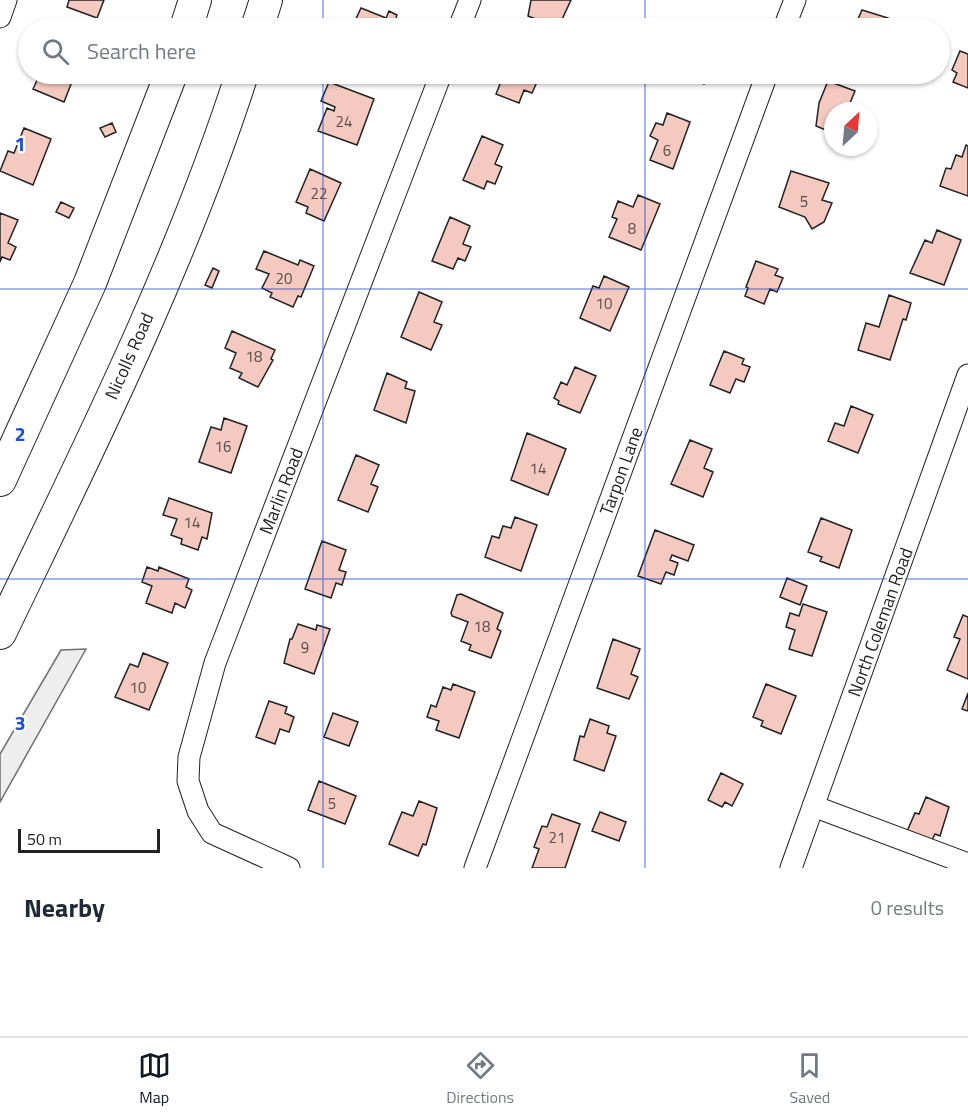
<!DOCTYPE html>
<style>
:root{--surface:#fff;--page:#f6f6f7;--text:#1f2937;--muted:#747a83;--line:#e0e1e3;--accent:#111827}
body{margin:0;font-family:"Titillium Web",sans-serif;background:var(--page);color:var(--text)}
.compass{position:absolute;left:824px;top:102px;width:54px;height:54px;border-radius:50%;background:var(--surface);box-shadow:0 2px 4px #0004;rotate:26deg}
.scale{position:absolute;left:18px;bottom:15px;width:142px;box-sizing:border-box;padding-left:6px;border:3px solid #222;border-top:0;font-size:16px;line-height:21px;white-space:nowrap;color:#222;-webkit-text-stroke:4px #fff;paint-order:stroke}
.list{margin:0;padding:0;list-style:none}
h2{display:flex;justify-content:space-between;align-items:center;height:78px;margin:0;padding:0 24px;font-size:26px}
h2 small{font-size:20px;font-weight:400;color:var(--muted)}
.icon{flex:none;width:33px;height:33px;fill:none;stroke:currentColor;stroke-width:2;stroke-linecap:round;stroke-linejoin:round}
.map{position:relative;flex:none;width:968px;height:868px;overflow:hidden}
.search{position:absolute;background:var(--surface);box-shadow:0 2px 4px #0004;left:18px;right:18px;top:18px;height:66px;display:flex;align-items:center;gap:15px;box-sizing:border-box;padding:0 21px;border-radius:33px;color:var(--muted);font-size:22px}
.sheet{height:168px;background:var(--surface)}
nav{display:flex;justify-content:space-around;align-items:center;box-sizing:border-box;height:84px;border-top:2px solid var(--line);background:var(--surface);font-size:16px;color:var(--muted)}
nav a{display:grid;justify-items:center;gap:3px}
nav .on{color:var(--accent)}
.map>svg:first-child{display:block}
.green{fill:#eee;stroke:#6f6f6f;stroke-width:1.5}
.building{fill:#f3c9c0;stroke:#222;stroke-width:1.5}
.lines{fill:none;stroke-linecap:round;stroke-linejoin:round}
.minor-casing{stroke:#222;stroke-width:23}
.highway-casing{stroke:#222;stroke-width:34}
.minor{stroke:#fff;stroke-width:21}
.highway{stroke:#fff;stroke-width:32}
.grid{fill:none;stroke:#1d4ed8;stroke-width:1.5;stroke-opacity:0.55}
.labels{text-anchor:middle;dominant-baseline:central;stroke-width:4.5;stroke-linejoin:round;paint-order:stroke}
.number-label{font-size:15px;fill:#564c4a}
.street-label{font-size:18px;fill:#222;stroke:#fff}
.grid-label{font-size:20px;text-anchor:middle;font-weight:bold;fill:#1d4ed8;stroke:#fff;stroke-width:4.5;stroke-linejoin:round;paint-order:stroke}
</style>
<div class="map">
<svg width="968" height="868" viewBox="0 0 968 868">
<rect width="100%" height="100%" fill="#fff"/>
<!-- green -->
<path class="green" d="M86 649 0 802V754L61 650Z"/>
<!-- building -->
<path class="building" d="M69 0H104L97 18 67 7Z
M531 0H571L558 28 528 16Z
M361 8 386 18 389 11 397 15 395 21 404 25 402 28H358L359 26 354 23Z
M862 10 888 18 887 21 900 26 899 28H854Z
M960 51 968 54V88L953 82 957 73 952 70Z
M40 74H75L64 102 33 89Z
M292 74H317L314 82Z
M504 74H532L529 79 537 82 532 93 524 90 519 103 496 94Z
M680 74H708L704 84Z
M828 81 855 91 848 108 854 111H833V133L816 126 819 103Z
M329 82 374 99 357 145 318 131 327 108 334 111 335 107 321 101Z
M667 113 690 122 673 169 650 160 658 140 650 136 656 123 663 125Z
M112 123 116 132 105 137 100 128Z
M24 128 51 139 33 185 0 171 8 151 14 153Z
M482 136 503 145 495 164 502 167 495 184 487 181 484 189 463 180Z
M966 145 968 146V196L940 186 946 168 951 169 956 155 962 157Z
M310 169 341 183 324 221 306 213 308 207 296 202Z
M791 171 829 183 822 200 832 203 824 222 812 229 805 217 779 207Z
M638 195 660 204 641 250 609 237 617 219 612 217 618 201 633 207Z
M61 202 74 208 69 218 56 212Z
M0 213 18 220 8 243 16 247 10 260 2 257 0 262Z
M450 217 470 226 463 244 471 247 465 261 458 258 453 269 432 261Z
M937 230 961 240 944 285 910 273 925 240 932 243Z
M264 251 298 265 300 260 314 266 301 297 298 296 293 307 270 297 272 293 262 288 269 274 256 269Z
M756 261 778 269 775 275 783 278 777 292 770 289 764 304 745 296 748 288 746 287Z
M213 268 219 271 212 288 205 285Z
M604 276 629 287 610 331 580 318 593 286 599 288Z
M419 292 442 302 434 322 442 325 431 350 401 337Z
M889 295 911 303 906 320 903 319 890 360 858 350 866 323 879 327Z
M232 331 275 350 271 359 273 360 258 387 239 378 242 373 230 368 236 353 225 348Z
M724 351 744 359 742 364 750 367 744 382 736 379 730 393 710 385Z
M575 367 596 376 580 413 558 404 559 401 554 398 561 382 567 385Z
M387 373 407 382 405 388 415 391 406 423 374 410Z
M851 406 873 415 858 453 828 441 835 423 844 426Z
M224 418 247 426 231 473 199 462 211 427 221 430Z
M527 433 566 449 548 495 511 480Z
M690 440 712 449 704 468 713 472 703 497 671 484Z
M356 455 379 465 371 484 378 487 368 512 338 500Z
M169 498 212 513 207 539 202 537 198 550 181 544 182 539 171 535 177 519 163 515Z
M515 517 537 525 521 571 485 557 492 536 499 538 503 526 511 528Z
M821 518 852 530 839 568 820 561 822 557 808 552Z
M655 530 694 545 688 561 672 555 670 560 678 563 674 575 666 572 661 584 638 576Z
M322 541 346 550 339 570 346 572 342 585 336 583 331 598 305 589Z
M147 567 158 571 159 567 189 579 186 587 192 590 185 608 175 603 172 613 146 603 152 586 142 582Z
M787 578 807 586 800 605 780 597Z
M461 594 503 613 497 629 501 631 491 658 469 650 471 645 461 641 468 622 452 616 451 613 457 595Z
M803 604 827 612 812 656 789 649 795 630 786 627 790 613 799 616Z
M963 615 968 617V679L947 670 960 639 954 637Z
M298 624 316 630 317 625 330 629 314 674 284 663 290 639H292Z
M613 639 640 649 631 674 638 677 629 699 597 688Z
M143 653 168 663 149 710 115 697 130 664 138 667Z
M453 684 475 692 459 738 436 730 439 721 427 717 431 705 436 707 443 687 451 690Z
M766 684 796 696 781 734 761 726 763 721 753 717Z
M968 693V711L962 709Z
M269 701 287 707 285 713 294 717 289 732 280 729 275 744 256 737Z
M333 713 358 722 349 746 324 737Z
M590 719 609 726 607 733 616 736 604 771 574 760 580 736 584 737Z
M721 773 743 784 732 806 725 802 722 807 708 800Z
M319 781 356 796 345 824 308 810Z
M926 797 949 807 940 836 935 834 929 846 905 836 915 813 919 814Z
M419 801 437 808 426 845 423 844 418 856 389 844 402 812 413 816Z
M600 812 626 822 619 841 592 831Z
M552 814 580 824 565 868H532L539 849 534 847 542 826 547 827Z"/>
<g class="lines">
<!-- minor casing -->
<g class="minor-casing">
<path id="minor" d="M0 17 6 0
M459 28 470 0
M784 28 795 0
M813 806 968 864
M289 868 212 833 198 811 188 781 189 757 215 663 441 74
M475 868 767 74
M791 868 968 375"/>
</g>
<!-- highway casing -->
<g class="highway-casing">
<path id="highway" d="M186 28 195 0
M257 28 266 0
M0 480 90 283 171 74
M0 633C88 450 180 267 242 74"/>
</g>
<!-- minor -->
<use href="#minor" class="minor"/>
<!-- highway -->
<use href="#highway" class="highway"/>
</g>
<!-- grid -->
<path class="grid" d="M323 0V28M645 0V28M323 74V868M645 74V868M0 289H968M0 579H968"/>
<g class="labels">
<!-- number labels -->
<g class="number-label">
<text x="344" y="121">24</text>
<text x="667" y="150">6</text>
<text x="319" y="193">22</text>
<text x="804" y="201">5</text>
<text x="632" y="228">8</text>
<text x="284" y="278">20</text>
<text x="604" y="303">10</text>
<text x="254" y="356">18</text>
<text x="223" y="446">16</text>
<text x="538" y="468">14</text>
<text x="192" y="522">14</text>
<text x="482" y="626">18</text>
<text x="305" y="647">9</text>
<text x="138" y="687">10</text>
<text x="332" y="803">5</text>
<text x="557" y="837">21</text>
</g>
<!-- street labels -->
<g class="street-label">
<text transform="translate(129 356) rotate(-66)">Nicolls Road</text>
<text transform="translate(621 471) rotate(-70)">Tarpon Lane</text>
<text transform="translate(281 491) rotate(-69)">Marlin Road</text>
<text transform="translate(880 622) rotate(-70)">North Coleman Road</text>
</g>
</g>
<g class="grid-label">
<text x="20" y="151">1</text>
<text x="20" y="441">2</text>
<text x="20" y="730">3</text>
</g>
</svg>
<svg class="compass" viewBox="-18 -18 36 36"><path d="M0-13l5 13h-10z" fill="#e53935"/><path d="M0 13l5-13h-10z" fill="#747a83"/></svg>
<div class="scale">50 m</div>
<div class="search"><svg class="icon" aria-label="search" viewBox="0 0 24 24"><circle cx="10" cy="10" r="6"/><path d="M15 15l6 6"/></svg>Search here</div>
</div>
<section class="sheet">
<h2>Nearby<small>0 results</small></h2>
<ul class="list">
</ul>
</section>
<nav>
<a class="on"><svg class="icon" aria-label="map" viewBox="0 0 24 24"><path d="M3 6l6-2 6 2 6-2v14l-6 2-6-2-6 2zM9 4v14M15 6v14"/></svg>Map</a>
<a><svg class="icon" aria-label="directions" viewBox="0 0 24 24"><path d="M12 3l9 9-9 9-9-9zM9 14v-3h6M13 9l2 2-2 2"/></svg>Directions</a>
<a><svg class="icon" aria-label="saved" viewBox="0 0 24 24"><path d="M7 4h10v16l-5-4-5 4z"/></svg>Saved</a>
</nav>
